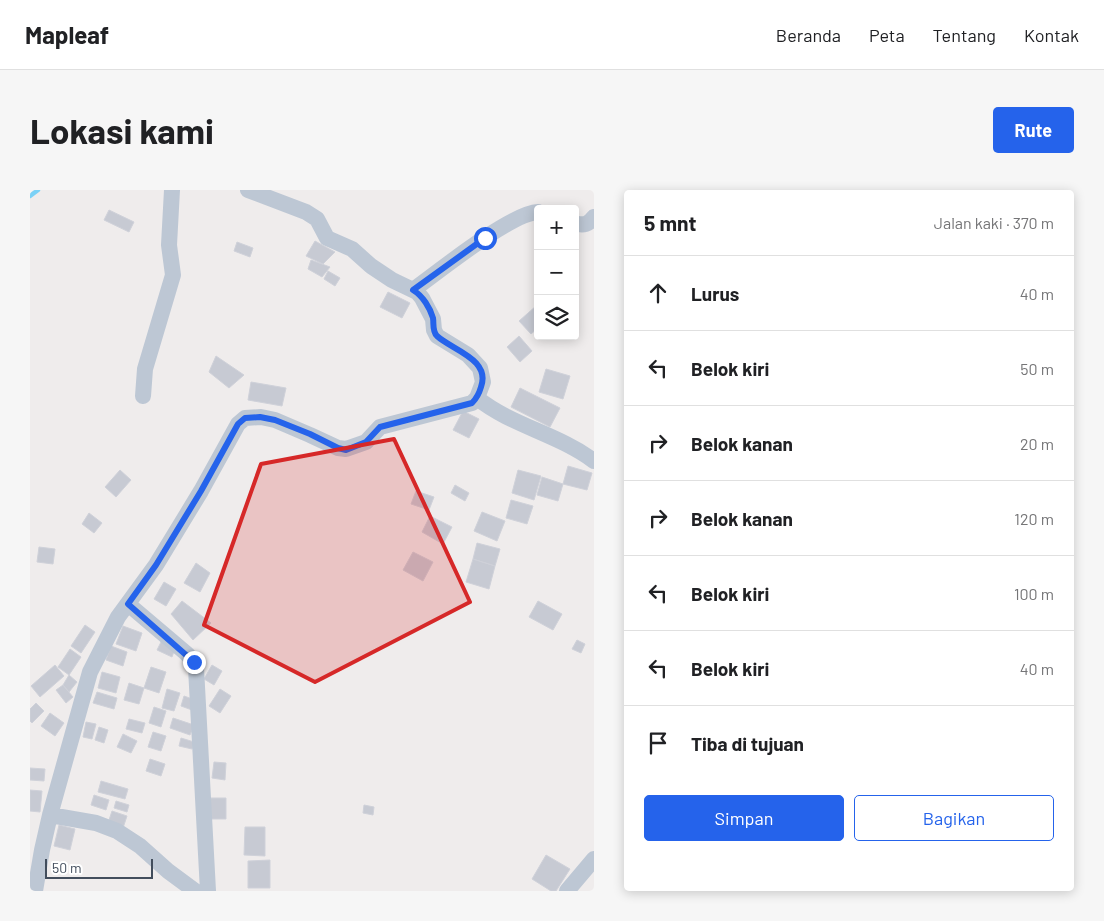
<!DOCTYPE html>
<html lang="id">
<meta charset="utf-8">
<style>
:root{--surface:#fff;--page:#f6f6f6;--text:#202124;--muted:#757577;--line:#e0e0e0;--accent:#2563eb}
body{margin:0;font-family:Barlow,sans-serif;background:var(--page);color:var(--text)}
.controls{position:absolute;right:15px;top:15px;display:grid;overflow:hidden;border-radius:5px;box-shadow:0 2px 12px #0003}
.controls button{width:45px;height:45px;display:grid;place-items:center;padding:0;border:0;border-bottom:1px solid var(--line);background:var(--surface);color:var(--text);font:25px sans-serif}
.scale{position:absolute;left:15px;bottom:12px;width:108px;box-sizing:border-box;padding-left:5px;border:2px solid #424d5c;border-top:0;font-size:14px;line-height:18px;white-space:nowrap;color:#424d5c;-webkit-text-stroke:4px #fff;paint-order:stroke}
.stop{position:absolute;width:15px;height:15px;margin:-11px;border:4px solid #2563eb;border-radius:50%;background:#fff}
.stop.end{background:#2563eb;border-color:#fff;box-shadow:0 1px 5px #0008}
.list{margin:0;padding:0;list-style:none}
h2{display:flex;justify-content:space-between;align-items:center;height:65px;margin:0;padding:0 20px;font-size:21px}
h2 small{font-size:16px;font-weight:400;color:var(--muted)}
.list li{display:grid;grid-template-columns:32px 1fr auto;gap:15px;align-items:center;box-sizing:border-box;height:75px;padding:0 20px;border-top:1px solid var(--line)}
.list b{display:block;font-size:19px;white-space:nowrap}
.list em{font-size:16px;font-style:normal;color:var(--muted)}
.actions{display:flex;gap:10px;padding:15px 20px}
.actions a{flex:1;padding:11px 0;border:1px solid var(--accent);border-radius:5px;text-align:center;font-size:18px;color:var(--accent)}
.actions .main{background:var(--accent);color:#fff}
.icon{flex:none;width:28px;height:28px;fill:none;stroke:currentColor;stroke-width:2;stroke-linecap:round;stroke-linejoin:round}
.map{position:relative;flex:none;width:564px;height:701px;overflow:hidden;border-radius:5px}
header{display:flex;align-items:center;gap:30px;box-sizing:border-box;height:70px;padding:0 25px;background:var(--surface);border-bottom:1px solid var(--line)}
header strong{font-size:24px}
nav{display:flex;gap:28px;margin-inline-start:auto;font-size:18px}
.intro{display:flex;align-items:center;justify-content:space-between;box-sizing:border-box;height:120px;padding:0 30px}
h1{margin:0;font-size:35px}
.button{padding:12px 22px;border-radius:5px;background:var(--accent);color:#fff;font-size:18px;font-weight:700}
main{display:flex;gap:30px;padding:0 30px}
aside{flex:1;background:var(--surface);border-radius:5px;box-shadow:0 2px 12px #0003}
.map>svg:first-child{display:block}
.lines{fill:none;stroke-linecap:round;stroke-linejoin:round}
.stream{stroke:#7bd1f6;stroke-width:4.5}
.building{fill:#c7cad3;stroke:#cfd1d9}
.minor{stroke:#bdc7d4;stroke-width:16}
.route{stroke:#2563eb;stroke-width:6}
.marked{fill:#d62828;fill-opacity:0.2;stroke:#d62828;stroke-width:4;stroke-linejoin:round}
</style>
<header>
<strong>Mapleaf</strong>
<nav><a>Beranda</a><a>Peta</a><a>Tentang</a><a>Kontak</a></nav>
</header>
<div class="intro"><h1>Lokasi kami</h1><a class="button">Rute</a></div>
<main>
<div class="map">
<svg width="564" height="701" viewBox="0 0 564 701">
<rect width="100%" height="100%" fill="#efecec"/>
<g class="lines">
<!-- stream -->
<path class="stream" d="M0 6 8 0"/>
</g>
<!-- building -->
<path class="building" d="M79 20 104 32 99 42 74 30Z
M285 51 305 62 293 74 276 66Z
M207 52 223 58 220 67 204 61Z
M281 70 300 77 292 87 278 79Z
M298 81 310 88 305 96 294 89Z
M358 102 380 113 372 128 350 117Z
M506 116 508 118V138L501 144 489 131Z
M489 146 502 161 490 172 477 157Z
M186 166 214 185 199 198 179 182Z
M516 179 540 186 533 209 509 202Z
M221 192 256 198 252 216 218 210Z
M490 198 530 218 520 237 481 217Z
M433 221 449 229 439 248 423 240Z
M538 276 562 283 557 300 533 294Z
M90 280 101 290 86 307 75 297Z
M488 280 511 286 504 310 482 303Z
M512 287 533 294 528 311 507 305Z
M425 295 439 303 435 311 421 303Z
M386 301 404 307 399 320 381 314Z
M481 310 503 316 497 334 476 328Z
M452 322 475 331 467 351 444 341Z
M59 323 72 333 64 343 52 334Z
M400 326 422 337 413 354 392 342Z
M447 353 470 359 465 376 443 369Z
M9 357 25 359 23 374 7 372Z
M383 362 403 372 393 391 373 380Z
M443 369 465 376 459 399 436 392Z
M166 373 180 383 170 402 154 393Z
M134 392 146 399 136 416 124 409Z
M152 411 181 433 163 450 141 424Z
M508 411 532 424 523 440 499 427Z
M55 435 65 442 51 463 41 456Z
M93 436 112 443 106 461 86 454Z
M132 450 146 456 142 467 127 460Z
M547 450 555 454 551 463 542 459Z
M81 456 97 462 93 476 76 470Z
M40 459 51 467 39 485 28 477Z
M25 475 34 486 10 507 1 496Z
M182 475 192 481 184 495 174 489Z
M121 477 136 482 129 503 114 498Z
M72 482 90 487 86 503 68 498Z
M39 485 47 492 39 502 33 495Z
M99 493 114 498 109 514 94 510Z
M33 495 43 507 36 513 26 500Z
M137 499 150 503 144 521 132 518Z
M190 499 201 506 190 523 179 516Z
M67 502 87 508 84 519 63 513Z
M154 506 165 510 162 520 151 516Z
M6 513 14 521 2 533 0 531V519Z
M124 517 136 521 131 537 119 533Z
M20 523 34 533 25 546 11 536Z
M143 528 164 535 160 545 140 538Z
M99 529 115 533 112 543 96 539Z
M56 532 66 534 62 549 53 547Z
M69 537 78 540 74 553 65 550Z
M123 542 136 546 131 561 118 557Z
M93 544 107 551 101 563 87 557Z
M151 548 164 552 162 559 149 556Z
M120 569 135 574 131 586 116 581Z
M184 572 196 573 195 590 182 588Z
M0 578 15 579 14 591 0 590Z
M71 591 98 599 95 609 68 602Z
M0 600 12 601 10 622 0 621Z
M64 605 79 610 76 620 61 615Z
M180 608H196V629H179Z
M86 611 99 615 97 622 84 618Z
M334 615 344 617 343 625 333 623Z
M82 621 97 626 93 638 78 633Z
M29 635 45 639 40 660 24 656Z
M215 637H235V666L214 665Z
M516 665 540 679 526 701H521L502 689Z
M240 670V698H218V671Z"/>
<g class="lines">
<!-- minor -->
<path class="minor" d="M545 33C553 36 559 34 564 27
M383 100C408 82 481 23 508 22
M113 206 115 179 143 85 139 55 142 0
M447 208C482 236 528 244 564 271
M98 414 157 464 164 472 166 478 178 701
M20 625 66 633 87 641 110 656 138 681 165 701
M5 701 12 660 20 625 60 482 88 427 126 375 171 301 208 234 215 228 231 227 245 230 280 245 308 258 316 259 336 252 350 237 442 213 447 208 453 192 450 178 438 165 407 146 404 140 403 129 392 108 387 102 362 90 341 76 322 59 297 48 287 29 276 22 218 0
M537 701 564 669"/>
</g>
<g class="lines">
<!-- route -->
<path class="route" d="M164 472 98 414 126 375 171 301 208 234 215 228 230 227 245 230 280 244 308 258 316 260 336 252 350 237 442 213C447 208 449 204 451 197 461 169 422 160 407 146 402 141 404 134 403 128 400 118 393 106 383 100L455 48"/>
</g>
<!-- marked area -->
<path class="marked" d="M364 249 440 412 285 492 174 435 231 274Z"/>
</svg>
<div class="controls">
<button>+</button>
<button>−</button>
<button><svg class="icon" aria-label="layers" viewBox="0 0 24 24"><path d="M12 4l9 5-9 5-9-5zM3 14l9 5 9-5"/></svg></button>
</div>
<div class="scale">50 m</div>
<div class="stop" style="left:455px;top:48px"></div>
<div class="stop end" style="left:164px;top:472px"></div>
</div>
<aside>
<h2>5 mnt<small>Jalan kaki · 370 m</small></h2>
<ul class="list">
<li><svg class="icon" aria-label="ahead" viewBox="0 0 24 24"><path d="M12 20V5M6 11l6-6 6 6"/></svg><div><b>Lurus</b></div><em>40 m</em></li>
<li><svg class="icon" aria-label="left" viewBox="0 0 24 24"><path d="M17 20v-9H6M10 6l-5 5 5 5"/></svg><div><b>Belok kiri</b></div><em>50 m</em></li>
<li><svg class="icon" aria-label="right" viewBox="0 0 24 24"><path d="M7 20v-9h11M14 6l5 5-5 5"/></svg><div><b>Belok kanan</b></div><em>20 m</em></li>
<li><svg class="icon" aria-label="right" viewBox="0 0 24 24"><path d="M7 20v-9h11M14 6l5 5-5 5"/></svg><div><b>Belok kanan</b></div><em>120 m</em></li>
<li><svg class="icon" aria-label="left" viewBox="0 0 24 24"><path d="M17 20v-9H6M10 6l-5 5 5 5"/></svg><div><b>Belok kiri</b></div><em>100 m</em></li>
<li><svg class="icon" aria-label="left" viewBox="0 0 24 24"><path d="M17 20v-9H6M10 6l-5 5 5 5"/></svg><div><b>Belok kiri</b></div><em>40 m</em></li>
<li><svg class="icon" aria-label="arrive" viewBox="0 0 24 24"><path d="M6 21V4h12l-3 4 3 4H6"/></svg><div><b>Tiba di tujuan</b></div></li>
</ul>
<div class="actions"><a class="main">Simpan</a><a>Bagikan</a></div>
</aside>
</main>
